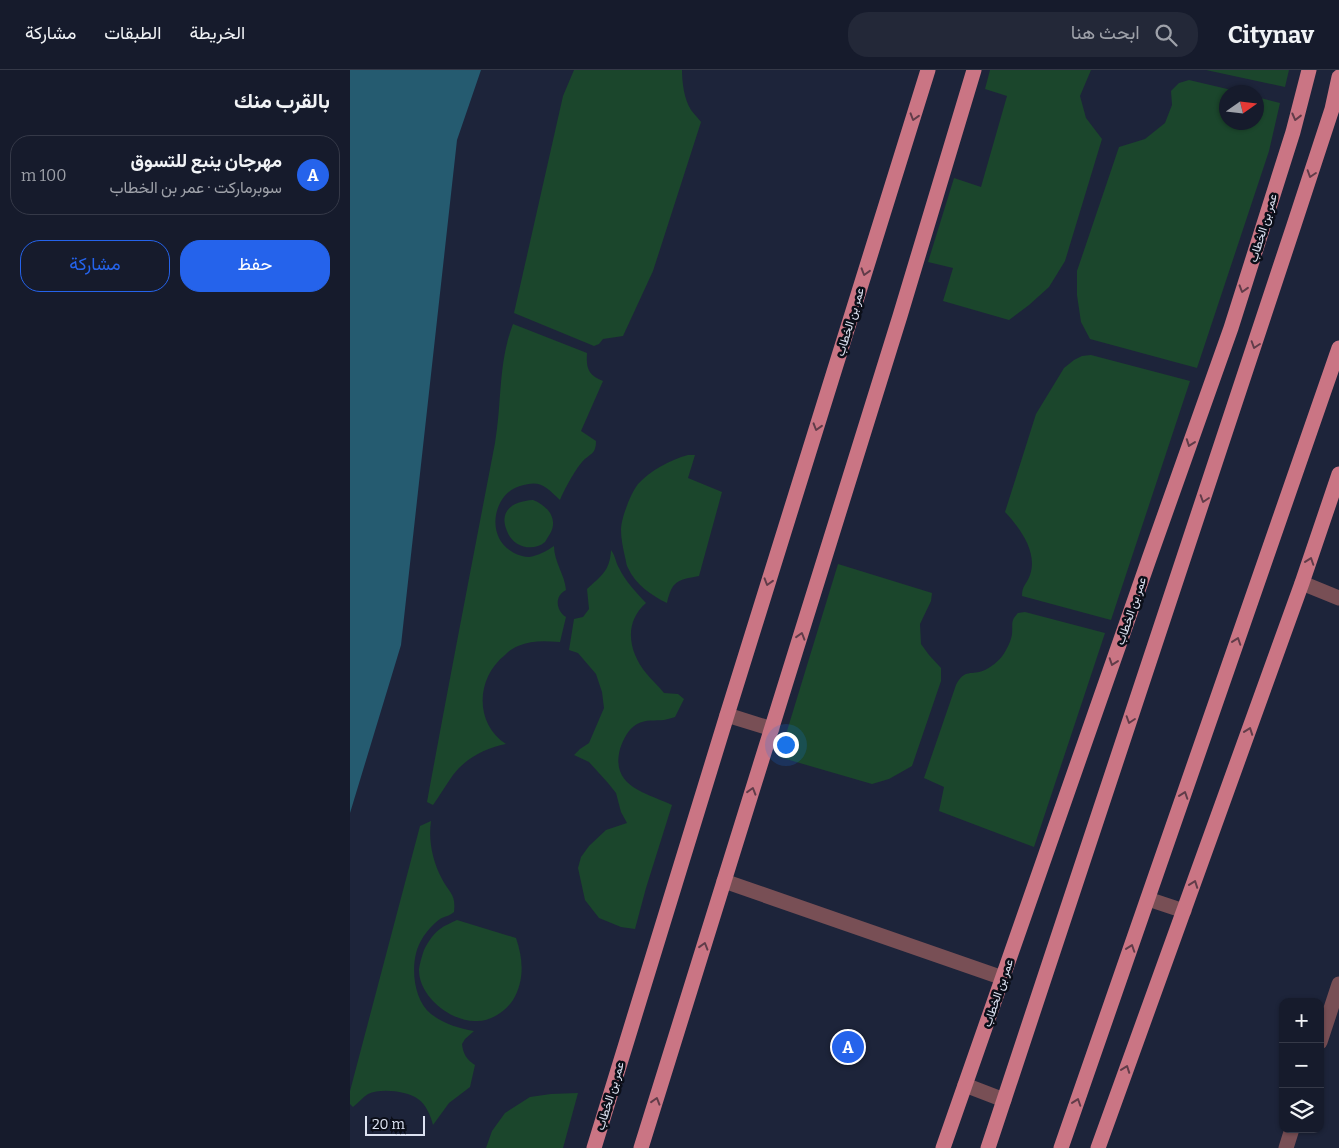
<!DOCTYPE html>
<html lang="ar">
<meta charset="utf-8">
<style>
:root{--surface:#161b2c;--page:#232838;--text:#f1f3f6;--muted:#9ea1a9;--line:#353948;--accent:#2563eb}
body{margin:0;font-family:Bitter,Vazirmatn,serif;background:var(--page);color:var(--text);direction:rtl}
.controls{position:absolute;right:15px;bottom:15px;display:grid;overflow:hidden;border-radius:10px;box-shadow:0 1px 4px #0004}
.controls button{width:45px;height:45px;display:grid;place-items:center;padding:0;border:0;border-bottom:1px solid var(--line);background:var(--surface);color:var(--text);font:25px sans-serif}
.compass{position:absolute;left:869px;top:15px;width:45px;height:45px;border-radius:50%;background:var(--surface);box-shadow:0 1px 4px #0004;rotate:76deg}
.scale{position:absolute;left:15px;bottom:12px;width:60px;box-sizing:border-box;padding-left:5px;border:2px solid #dce2f1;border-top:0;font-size:14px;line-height:18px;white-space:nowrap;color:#dce2f1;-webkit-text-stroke:4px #0b0e18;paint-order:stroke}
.you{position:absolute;left:435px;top:674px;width:18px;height:18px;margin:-12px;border:4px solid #fff;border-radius:50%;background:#1a73e8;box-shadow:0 0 0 8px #1a73e833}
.badge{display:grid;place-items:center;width:32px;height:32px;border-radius:50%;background:var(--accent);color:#fff;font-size:16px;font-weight:700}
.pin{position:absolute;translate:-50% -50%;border:2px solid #fff;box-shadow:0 1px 5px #0006}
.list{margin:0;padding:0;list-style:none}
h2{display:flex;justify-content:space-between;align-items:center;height:65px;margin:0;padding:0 20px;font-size:21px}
h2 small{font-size:16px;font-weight:400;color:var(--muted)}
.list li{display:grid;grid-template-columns:32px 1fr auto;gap:15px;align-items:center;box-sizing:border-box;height:80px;margin:0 10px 10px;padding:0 10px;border:1px solid var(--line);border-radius:20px}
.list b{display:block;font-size:19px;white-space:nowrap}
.list p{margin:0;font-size:16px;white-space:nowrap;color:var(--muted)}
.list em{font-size:16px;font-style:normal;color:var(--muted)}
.actions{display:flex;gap:10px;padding:15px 20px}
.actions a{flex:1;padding:11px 0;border:1px solid var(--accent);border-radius:20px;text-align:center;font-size:18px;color:var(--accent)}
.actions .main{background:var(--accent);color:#fff}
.icon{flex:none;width:28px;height:28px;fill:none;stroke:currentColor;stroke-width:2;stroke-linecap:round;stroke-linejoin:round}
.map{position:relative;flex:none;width:989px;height:1078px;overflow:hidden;direction:ltr}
header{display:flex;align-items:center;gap:30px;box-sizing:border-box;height:70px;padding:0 25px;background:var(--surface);border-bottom:1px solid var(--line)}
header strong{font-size:24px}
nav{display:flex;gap:28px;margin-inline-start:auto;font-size:18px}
.search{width:350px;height:45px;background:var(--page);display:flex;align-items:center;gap:12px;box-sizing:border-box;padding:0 18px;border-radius:20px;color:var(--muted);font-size:19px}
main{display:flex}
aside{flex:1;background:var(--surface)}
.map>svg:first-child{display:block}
.green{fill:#1b462c}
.water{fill:#255b70}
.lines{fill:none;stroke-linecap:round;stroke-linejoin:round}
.minor{stroke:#784f55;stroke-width:15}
.major{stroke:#ca7584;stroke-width:15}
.oneway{stroke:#613c49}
.labels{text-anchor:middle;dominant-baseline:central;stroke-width:5;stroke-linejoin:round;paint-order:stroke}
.street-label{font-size:12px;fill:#dce2f1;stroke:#0b0e18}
</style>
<header>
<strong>Citynav</strong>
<div class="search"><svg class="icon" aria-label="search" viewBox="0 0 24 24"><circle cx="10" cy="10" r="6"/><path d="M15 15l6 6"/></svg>ابحث هنا</div>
<nav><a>الخريطة</a><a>الطبقات</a><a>مشاركة</a></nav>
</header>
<main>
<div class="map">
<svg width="989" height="1078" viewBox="0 0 989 1078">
<rect width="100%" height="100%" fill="#1d243a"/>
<!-- green -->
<path class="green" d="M224 0H332C332 12 334 29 341 40 344 44 348 48 351 52L303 201 273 266 253 269 249 274 244 276 164 243 213 26Z
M640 0H741L730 26 736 48 752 69 715 191 699 217 679 235 659 250 593 231 603 198 578 192 604 108 631 117 657 26 635 19Z
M856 0H939L935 17Z
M839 10 890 22H876V52H906L907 27 930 33 919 81 847 298 740 269 731 252 727 225V201L769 77 795 69 815 53 822 35 821 21 829 13Z
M163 254 237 283C236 298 238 305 253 311L231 361 246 371C246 385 240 383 232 392 225 400 214 420 210 430 196 417 191 409 170 416 161 419 155 424 150 433 141 451 145 473 164 483 168 485 174 487 179 487 187 486 197 481 204 476 204 492 215 505 216 520 204 526 206 541 216 547L210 572C195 571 182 570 168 576 163 578 159 581 155 585 126 608 124 653 156 674 135 678 116 688 103 705 96 715 90 725 83 735L77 732C99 612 122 493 145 373 152 333 148 293 163 254Z
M741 285 840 311 761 550 672 526C672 515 677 514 680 505 688 482 670 458 655 442L686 344 714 298 724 290 732 286Z
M338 385H345L338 408 372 422 349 506C327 510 322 511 317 533 302 526 285 514 278 498 276 495 276 490 275 487 273 478 271 469 271 460 271 448 281 423 288 414 301 400 320 390 338 385Z
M183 430C196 435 208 447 201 462 199 465 197 469 195 472 182 483 162 476 157 461 148 440 164 431 183 430Z
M261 480C266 487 265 491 269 498 275 511 287 523 296 533 273 553 279 582 296 603 301 610 309 616 314 623L328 624 334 629 325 647C322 648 318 649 314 650 305 651 296 649 287 654 278 659 273 670 270 679 260 717 297 723 322 735L296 818 285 859 271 857 249 848 235 830 228 798 231 787 239 776 256 760 277 753 271 742 266 723 258 713 239 692 224 685 230 679 239 673 254 638 252 622 246 604 228 583 219 580 224 549 233 547 239 539 237 519C251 506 260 501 261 480Z
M488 494 582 523 581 531 570 554 571 574 579 585 591 598V611L562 696 539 709 522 714 429 687Z
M675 542 755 563 684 777 589 741 594 717 574 708 606 615C615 598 621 606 635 600 641 597 649 591 653 585 657 579 661 571 662 564 663 554 660 551 668 543Z
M81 751C78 771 83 792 92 809 100 824 106 824 104 842 100 846 95 846 90 849 83 854 76 862 72 869 59 889 62 929 81 944 94 954 108 958 124 961L115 969 112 974C113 984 117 990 125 995L120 1017 99 1033 83 1055C81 1047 76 1034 68 1029 57 1021 31 1018 18 1024 13 1027 8 1033 3 1037L0 1034V1021L70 756Z
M107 850 166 868C173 888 175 910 163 930 155 942 140 952 125 951 99 951 68 925 69 899 70 892 72 886 74 880 78 872 83 864 90 859 95 855 101 853 107 850Z
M228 1023 213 1078H136L142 1061 155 1043 180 1027 201 1024Z"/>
<!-- water -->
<path class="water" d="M0 0H131L107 70 51 575 0 743Z"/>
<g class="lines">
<!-- minor -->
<path class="minor" d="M952 513 989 528
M377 645 422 659
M374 811 653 908
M798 829 834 841
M970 972 989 914
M615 1015 654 1030
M936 1078 942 1059"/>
<!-- major -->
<path class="major" d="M244 1078 377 645 578 0
M291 1078 550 246 624 0
M593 1078 799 489 881 258 943 62 959 0
M638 1078 944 155 982 39 989 7
M711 1078 989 278
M748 1078 952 513 989 404"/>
</g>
<!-- one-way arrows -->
<defs><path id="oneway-chevron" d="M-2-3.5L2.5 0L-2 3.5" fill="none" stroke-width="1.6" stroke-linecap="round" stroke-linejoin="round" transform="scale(1.25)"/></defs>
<g class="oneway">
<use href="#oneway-chevron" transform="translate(564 47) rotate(107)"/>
<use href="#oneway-chevron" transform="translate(946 47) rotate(104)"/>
<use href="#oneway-chevron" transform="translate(961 104) rotate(108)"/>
<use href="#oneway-chevron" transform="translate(515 202) rotate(107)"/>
<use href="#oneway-chevron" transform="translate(893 219) rotate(107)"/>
<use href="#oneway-chevron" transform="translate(905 275) rotate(108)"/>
<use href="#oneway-chevron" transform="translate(467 357) rotate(107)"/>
<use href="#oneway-chevron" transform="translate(840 373) rotate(110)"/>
<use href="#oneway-chevron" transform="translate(854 429) rotate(108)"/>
<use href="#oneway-chevron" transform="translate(960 491) rotate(-71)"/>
<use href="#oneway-chevron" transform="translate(418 512) rotate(107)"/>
<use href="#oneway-chevron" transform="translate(451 566) rotate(-73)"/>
<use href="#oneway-chevron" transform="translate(887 571) rotate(-71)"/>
<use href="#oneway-chevron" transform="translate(763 592) rotate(109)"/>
<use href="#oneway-chevron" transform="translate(780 650) rotate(108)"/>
<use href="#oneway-chevron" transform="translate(899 661) rotate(-70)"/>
<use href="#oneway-chevron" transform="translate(402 721) rotate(-73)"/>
<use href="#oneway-chevron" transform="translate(834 725) rotate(-71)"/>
<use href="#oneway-chevron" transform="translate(844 814) rotate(-70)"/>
<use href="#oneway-chevron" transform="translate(354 876) rotate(-73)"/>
<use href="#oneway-chevron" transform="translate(781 878) rotate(-71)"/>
<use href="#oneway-chevron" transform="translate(776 999) rotate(-70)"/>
<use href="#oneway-chevron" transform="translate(306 1031) rotate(-73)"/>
<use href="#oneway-chevron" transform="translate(727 1032) rotate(-71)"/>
</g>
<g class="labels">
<!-- street labels -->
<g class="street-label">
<text transform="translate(913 158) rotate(-73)">عمر بن الخطاب</text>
<text transform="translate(500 252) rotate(-73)">عمر بن الخطاب</text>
<text transform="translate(781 541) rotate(-71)">عمر بن الخطاب</text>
<text transform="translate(648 923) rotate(-71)">عمر بن الخطاب</text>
<text transform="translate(260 1026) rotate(-73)">عمر بن الخطاب</text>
</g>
</g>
</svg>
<div class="controls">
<button>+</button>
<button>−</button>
<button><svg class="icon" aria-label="layers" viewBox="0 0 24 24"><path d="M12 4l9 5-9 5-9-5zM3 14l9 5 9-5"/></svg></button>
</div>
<svg class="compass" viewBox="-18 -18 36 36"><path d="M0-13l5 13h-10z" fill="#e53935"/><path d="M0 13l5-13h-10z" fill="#9ea1a9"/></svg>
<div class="scale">20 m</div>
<div class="you"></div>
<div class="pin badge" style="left:498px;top:977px">A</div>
</div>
<aside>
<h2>بالقرب منك<small></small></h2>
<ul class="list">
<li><span class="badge">A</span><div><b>مهرجان ينبع للتسوق</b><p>سوبرماركت · عمر بن الخطاب</p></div><em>100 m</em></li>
</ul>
<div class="actions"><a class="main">حفظ</a><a>مشاركة</a></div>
</aside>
</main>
